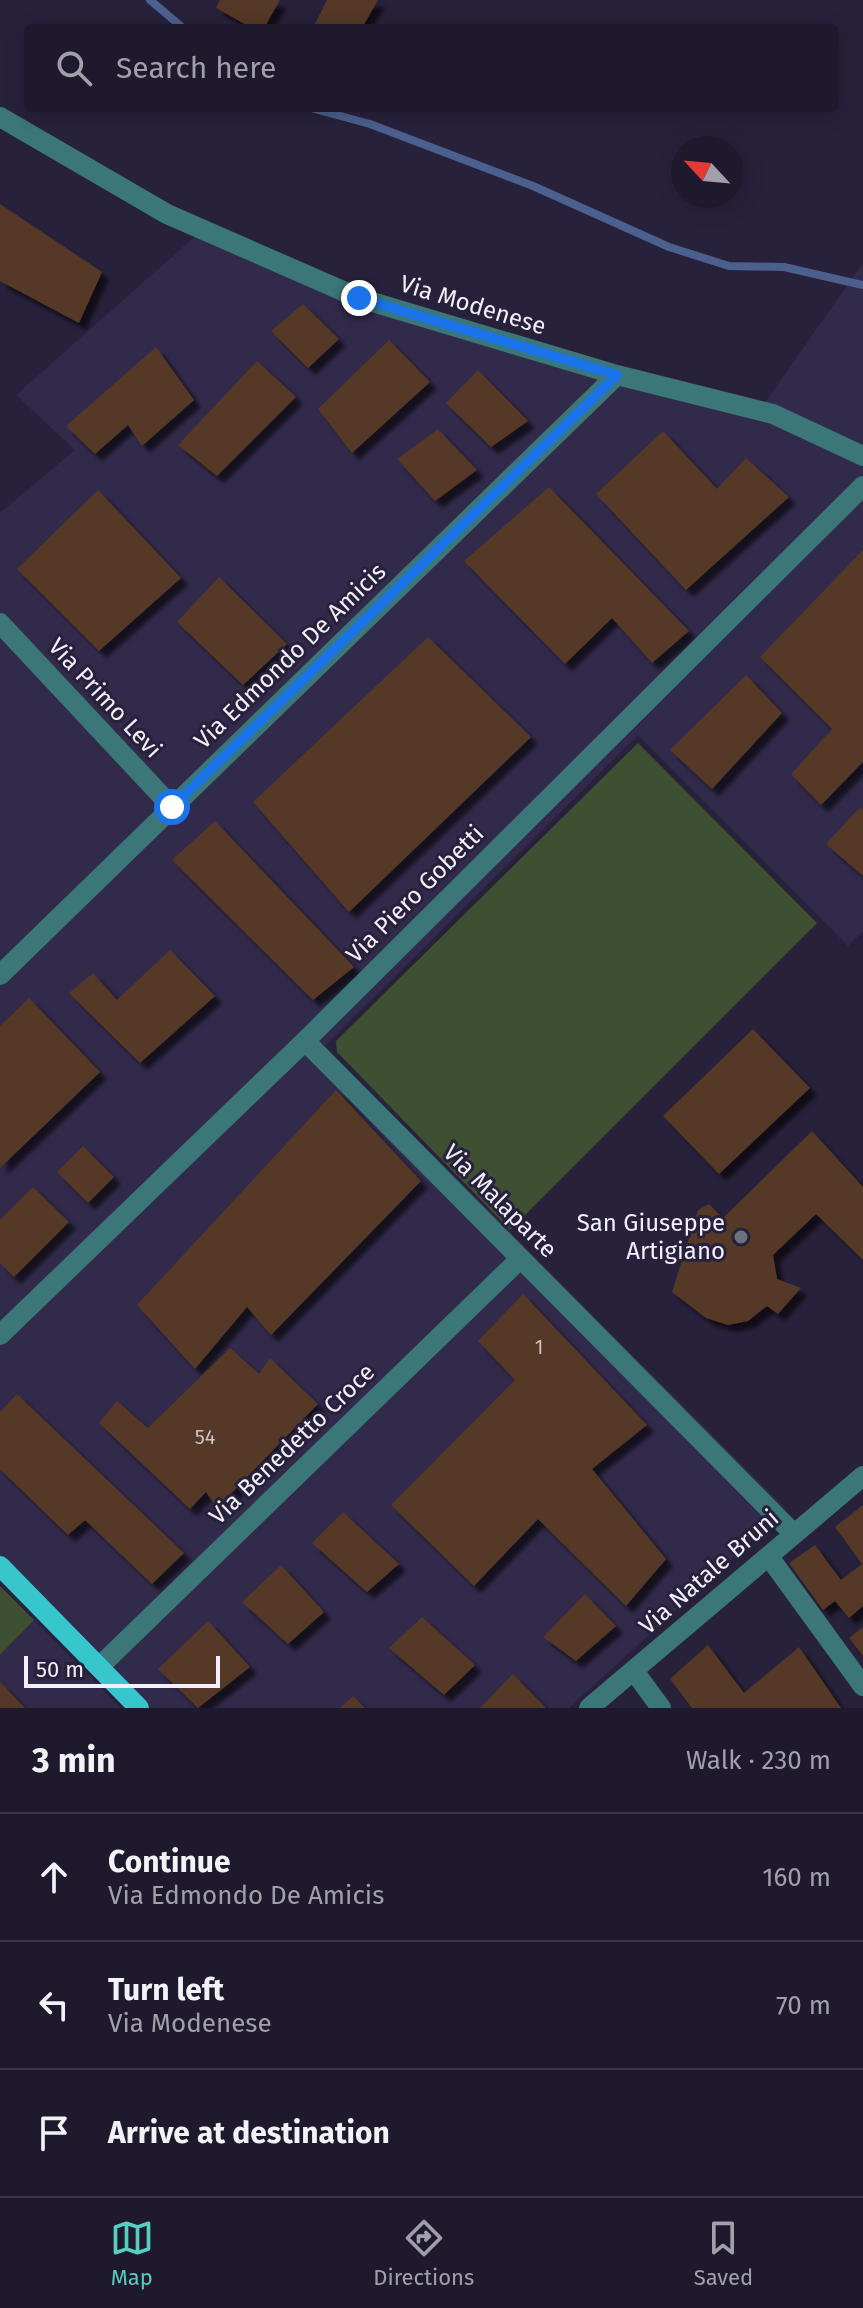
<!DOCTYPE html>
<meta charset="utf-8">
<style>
:root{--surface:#1e192d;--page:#2b2639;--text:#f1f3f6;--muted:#a1a0aa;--line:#3c3849;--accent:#56cec3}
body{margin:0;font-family:"Fira Sans",sans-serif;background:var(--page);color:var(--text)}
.compass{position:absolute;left:671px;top:136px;width:72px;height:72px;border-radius:50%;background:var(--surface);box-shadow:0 4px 20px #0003;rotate:296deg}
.scale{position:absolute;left:24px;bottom:20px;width:196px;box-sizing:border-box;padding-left:8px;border:4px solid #f2f0fe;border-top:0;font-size:22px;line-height:28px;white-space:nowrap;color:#f2f0fe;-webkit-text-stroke:6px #28213c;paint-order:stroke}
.stop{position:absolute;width:24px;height:24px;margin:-18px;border:6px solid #1a73e8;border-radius:50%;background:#fff}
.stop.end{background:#1a73e8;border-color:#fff;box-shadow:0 2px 8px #0008}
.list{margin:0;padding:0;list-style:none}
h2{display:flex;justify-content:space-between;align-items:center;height:104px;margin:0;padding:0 32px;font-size:34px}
h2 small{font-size:26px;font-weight:400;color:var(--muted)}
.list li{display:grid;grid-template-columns:52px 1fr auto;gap:24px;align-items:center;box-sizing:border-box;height:128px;padding:0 32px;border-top:2px solid var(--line)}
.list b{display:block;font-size:30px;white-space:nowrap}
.list p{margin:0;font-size:26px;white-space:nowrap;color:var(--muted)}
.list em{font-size:26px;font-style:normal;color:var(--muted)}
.icon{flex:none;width:44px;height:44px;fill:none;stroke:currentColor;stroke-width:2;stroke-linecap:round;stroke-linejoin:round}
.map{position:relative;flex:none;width:863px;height:1708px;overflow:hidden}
.search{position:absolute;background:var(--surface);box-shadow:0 4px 20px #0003;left:24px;right:24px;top:24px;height:88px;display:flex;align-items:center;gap:20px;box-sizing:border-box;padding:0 28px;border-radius:8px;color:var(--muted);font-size:30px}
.sheet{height:488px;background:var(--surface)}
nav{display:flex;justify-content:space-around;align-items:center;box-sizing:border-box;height:112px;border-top:2px solid var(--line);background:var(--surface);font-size:22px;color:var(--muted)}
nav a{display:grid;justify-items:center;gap:4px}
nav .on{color:var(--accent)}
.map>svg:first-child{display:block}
.built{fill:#322a4b}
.green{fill:#3f4f31}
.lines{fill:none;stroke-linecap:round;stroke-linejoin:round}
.stream{stroke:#4b608d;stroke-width:8}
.building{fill:#543826;filter:url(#shadow)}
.minor{stroke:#3b7678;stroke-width:20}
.major{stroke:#36c6cb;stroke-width:20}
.route{stroke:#1a73e8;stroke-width:10}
.worship-dot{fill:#6b7280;stroke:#28213c;stroke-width:3}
.labels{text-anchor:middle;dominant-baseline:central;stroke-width:6;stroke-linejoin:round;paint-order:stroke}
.number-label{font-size:20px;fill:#cac2c8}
.street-label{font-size:24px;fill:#f2f0fe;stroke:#28213c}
.poi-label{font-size:24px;fill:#f2f0fe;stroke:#28213c;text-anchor:end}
</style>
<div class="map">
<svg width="863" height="1708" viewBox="0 0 863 1708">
<defs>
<filter id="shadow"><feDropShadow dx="7" dy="7" stdDeviation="2" flood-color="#0009"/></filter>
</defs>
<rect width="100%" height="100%" fill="#28213c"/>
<!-- built -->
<path class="built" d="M200 232 504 337 759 411 863 263V931L848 946 638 735 325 1046 786 1509 569 1708H136L0 1570V513L75 450 16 395Z
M34 1620 121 1708H0V1655Z"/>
<!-- green -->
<path class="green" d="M638 743 817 923 510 1230 337 1052 336 1041Z
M0 1586 34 1620 0 1655Z"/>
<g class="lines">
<!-- stream -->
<path class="stream" d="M150 0 183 28
M311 108 370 124 533 186 669 247 729 266 784 267 863 285"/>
</g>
<!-- building -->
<path class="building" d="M220 0H280L264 28H252L216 8Z
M327 0H378L362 28H313Z
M0 204 102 272 79 323 0 281Z
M303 304 339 339 308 368 271 331Z
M389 340 430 382 352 453 318 409Z
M156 347 194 400 142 446 128 425 95 454 66 426Z
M257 361 296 397 217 476 178 445Z
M478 370 528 421 491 447 446 403Z
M438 429 477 470 435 501 397 459Z
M663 431 717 489 746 458 789 497 686 590 596 494Z
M549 487 689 631 652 663 612 618 565 664 464 561Z
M98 490 181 578 99 651 17 569Z
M863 550V762L821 805 791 774 832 729 760 657Z
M219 577 287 644 243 685 177 622Z
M428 637 531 737 349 912 253 802Z
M746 675 782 713 712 789 670 750Z
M860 807 863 811V876L826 844Z
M215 821 354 967 313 1000 172 860Z
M170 950 215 996 140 1063 69 993 93 973 117 1000Z
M29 998 100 1072 0 1168V1026Z
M753 1029 810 1088 719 1174 663 1116Z
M336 1090 421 1181 271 1335 247 1307 195 1369 137 1305Z
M812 1131 863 1187V1260L816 1214 773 1255 777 1279 801 1288 778 1314 767 1306 748 1321 728 1325 706 1318 672 1292 698 1210 709 1204 723 1218Z
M83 1146 114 1177 88 1203 57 1172Z
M33 1187 69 1222 14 1277 0 1263V1220Z
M523 1294 647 1425 592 1469 666 1559 626 1606 538 1519 474 1586 391 1505 515 1380 478 1341Z
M230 1348 259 1374 270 1358 318 1404 217 1508 206 1492 190 1509 99 1423 117 1401 148 1428Z
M17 1394 184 1553 152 1584 85 1520 68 1535 0 1469V1412Z
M863 1505V1606L849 1618 835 1601 823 1610 789 1563 815 1545 841 1580 862 1564 835 1527Z
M343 1512 399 1564 367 1592 312 1543Z
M281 1565 324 1612 288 1644 242 1602Z
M585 1594 616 1626 576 1661 543 1637Z
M422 1617 475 1665 444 1695 389 1648Z
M208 1621 250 1667 198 1708 158 1669Z
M863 1627V1656L849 1638Z
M708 1645 744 1693 799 1647 841 1708H692L670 1679Z
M513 1674 546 1708H480Z
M0 1682 25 1708H0Z
M353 1696 365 1708H340Z"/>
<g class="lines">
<!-- minor -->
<path class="minor" d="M0 117 167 214 359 298 617 375 773 414 863 456
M0 623 172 807
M0 975 617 375
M305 1041 794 1534
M0 1335 305 1041 863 486
M769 1557 863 1686
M99 1667 520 1259
M634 1671 661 1708
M589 1708 863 1476"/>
<!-- major -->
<path class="major" d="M0 1566 139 1708"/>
</g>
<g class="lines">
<!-- route -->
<path class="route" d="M172 807 617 375 359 298"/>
</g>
<!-- markers -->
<circle class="worship-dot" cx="741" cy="1237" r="8"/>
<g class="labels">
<!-- number labels -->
<g class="number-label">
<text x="539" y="1347">1</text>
<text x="205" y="1437">54</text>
</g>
<!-- street labels -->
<g class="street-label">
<text transform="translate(473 305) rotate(17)">Via Modenese</text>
<text transform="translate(290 656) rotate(-44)">Via Edmondo De Amicis</text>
<text transform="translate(105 698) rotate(47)">Via Primo Levi</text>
<text transform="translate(415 894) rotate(-45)">Via Piero Gobetti</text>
<text transform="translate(500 1201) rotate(45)">Via Malaparte</text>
<text transform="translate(292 1444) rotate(-44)">Via Benedetto Croce</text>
<text transform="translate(709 1572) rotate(-41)">Via Natale Bruni</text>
</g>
<!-- poi labels -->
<g class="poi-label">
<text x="725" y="1223">San Giuseppe<tspan x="725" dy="28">Artigiano</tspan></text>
</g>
</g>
</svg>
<svg class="compass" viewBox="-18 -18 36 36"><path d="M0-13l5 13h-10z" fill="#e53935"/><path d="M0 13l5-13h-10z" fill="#a1a0aa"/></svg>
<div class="scale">50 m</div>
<div class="stop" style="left:172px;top:807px"></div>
<div class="stop end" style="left:359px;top:298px"></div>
<div class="search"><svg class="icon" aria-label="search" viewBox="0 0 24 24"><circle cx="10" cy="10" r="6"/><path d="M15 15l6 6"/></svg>Search here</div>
</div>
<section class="sheet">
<h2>3 min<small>Walk · 230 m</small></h2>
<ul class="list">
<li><svg class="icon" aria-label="ahead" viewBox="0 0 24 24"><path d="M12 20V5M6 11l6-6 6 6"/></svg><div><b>Continue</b><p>Via Edmondo De Amicis</p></div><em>160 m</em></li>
<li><svg class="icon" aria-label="left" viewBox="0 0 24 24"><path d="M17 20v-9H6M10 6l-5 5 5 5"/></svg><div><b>Turn left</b><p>Via Modenese</p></div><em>70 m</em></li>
<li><svg class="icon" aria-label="arrive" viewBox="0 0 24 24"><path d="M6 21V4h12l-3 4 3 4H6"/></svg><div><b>Arrive at destination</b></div></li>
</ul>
</section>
<nav>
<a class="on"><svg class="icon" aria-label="map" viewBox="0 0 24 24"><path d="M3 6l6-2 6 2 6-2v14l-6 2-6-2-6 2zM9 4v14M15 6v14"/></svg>Map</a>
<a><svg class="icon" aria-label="directions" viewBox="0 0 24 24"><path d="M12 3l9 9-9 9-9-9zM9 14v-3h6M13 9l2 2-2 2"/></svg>Directions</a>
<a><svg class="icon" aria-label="saved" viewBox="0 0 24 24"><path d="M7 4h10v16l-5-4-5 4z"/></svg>Saved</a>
</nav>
